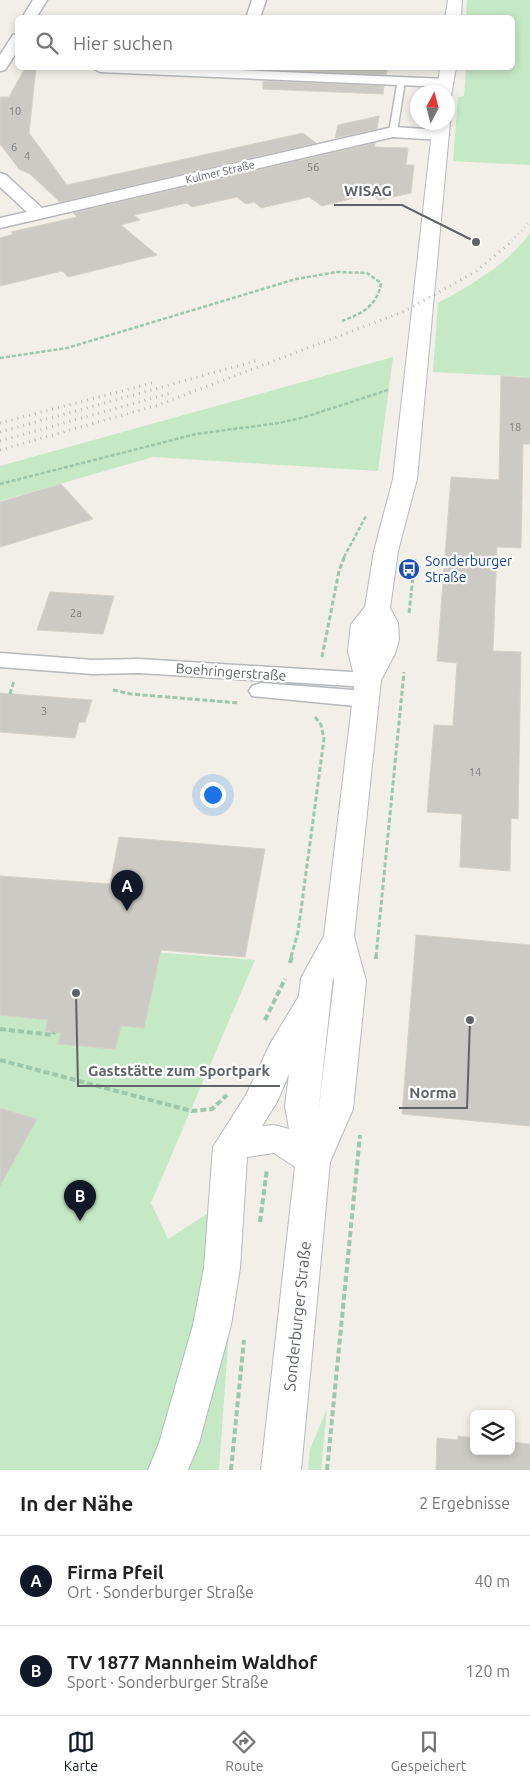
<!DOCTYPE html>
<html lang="de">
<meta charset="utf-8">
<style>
:root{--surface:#fff;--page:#f6f6f6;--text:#222;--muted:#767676;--line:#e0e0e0;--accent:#111827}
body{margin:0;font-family:Ubuntu,sans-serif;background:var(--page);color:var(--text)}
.controls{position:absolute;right:15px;bottom:15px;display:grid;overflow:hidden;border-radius:8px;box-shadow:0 2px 8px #0003}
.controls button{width:45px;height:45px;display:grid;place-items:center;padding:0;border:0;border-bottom:1px solid var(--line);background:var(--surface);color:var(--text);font:25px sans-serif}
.compass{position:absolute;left:410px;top:85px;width:45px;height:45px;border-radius:50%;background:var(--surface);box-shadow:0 2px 8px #0003;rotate:7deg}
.you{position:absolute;left:212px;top:794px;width:18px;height:18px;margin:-12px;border:4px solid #fff;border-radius:50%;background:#1a73e8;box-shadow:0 0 0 8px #1a73e833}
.badge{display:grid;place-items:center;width:32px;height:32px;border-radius:50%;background:var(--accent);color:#fff;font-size:16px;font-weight:700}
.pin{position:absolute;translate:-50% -41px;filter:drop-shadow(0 1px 2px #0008)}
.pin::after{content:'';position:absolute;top:26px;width:18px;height:15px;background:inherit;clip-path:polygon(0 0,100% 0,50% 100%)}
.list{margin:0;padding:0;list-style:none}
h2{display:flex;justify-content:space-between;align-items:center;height:65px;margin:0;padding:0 20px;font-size:21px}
h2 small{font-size:16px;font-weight:400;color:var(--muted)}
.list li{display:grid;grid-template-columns:32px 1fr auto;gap:15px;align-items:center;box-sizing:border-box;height:90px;padding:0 20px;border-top:1px solid var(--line)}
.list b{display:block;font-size:19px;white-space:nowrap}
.list p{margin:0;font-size:16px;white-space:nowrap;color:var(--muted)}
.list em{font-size:16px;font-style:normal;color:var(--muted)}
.icon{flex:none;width:28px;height:28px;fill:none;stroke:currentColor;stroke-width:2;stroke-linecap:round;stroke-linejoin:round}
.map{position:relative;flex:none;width:530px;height:1470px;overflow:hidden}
.search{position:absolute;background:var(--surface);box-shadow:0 2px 8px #0003;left:15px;right:15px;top:15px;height:55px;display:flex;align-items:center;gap:12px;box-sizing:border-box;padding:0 18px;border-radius:8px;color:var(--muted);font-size:19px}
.sheet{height:245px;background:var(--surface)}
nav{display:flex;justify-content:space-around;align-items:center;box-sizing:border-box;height:70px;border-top:1px solid var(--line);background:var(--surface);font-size:14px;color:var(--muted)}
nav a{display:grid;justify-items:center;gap:2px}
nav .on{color:var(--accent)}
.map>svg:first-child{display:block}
.green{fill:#c5e8c5}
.building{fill:#cccac5;stroke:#d6d1c6}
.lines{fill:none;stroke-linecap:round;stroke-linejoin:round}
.lane-casing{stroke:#b5b8bc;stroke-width:3}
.street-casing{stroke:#b5b8bc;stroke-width:3}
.secondary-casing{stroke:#b6babf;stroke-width:2}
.path-far2{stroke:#9cc7a9;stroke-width:2.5;stroke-dasharray:4 2;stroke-linecap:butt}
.path-far1{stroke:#9cc7a9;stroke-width:3;stroke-dasharray:5 2.5;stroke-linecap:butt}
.path{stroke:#9cc7a9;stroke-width:4;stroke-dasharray:6 3;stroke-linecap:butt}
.lane{fill:#fff;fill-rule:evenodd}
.street{fill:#fff;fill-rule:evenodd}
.secondary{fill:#fff;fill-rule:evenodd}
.rail-far1{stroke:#b6b7b8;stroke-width:2.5;stroke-dasharray:0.5 4;stroke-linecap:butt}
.rail{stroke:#b6b7b8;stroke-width:3;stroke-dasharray:1 5;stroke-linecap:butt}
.labels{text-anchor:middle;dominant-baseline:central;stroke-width:4.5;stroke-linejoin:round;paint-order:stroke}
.number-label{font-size:11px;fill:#7a7d7f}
.far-street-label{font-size:11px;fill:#5f6368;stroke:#fff}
.transit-label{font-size:14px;fill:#164399;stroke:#fff;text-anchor:start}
.street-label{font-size:14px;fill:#5f6368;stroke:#fff}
.near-street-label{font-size:16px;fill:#5f6368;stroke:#fff}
.leader{fill:none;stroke:#5f6368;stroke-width:2}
.callout-dot{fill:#5f6368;stroke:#fff;stroke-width:2}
.callout-label{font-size:15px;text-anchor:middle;font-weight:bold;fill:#5f6368;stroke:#fff;stroke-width:4.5;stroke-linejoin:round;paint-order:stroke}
</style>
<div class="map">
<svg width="530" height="1470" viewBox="0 0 530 1470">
<rect width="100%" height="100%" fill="#f1efe8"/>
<!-- green -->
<path class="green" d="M467 0H530V165L453 161 458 97 464 96 466 68H512V18L466 17Z
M530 233V377L433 372 438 303C472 284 507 265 530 233Z
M393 357 378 471 153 457 0 501V466Z
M0 940 255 960 151 1203 168 1239 224 1203 231 1304 219 1470H0Z
M327 1409 321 1470H308L310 1449Z"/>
<!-- building -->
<path class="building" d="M25 68H36L29 133 67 185 303 133 316 143 60 202 30 174 19 169 0 144V97H9Z
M263 68H388L386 75 263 69Z
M263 81 384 86 383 94 263 89Z
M379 116 377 129 335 138 338 125Z
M375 143 374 147 408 148 406 165H414L411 193 379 200 370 194 322 206 309 197 261 208 254 202 246 204 237 197 192 207 187 203 134 215 140 220 121 225 157 255 68 277 62 271 0 286V238L14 234 11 232 77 217 73 213Z
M501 376 530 378V444H523L521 548 497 547 493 651 521 652 518 819 511 818 510 871 460 867 462 814 427 812 434 725 453 726 457 663 437 661 451 477 499 480Z
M61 484 93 519 0 547V502Z
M50 592 114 596 103 634 37 630Z
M0 693 92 700 85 722H79L75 738 0 732Z
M119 837 265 849 245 957 161 950 144 1028 121 1026 115 1049 58 1044 61 1033 45 1031 48 1020 0 1015V876L110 884Z
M416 935 530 945V1126L402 1114Z
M0 1108 37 1119 0 1186Z
M458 1436 474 1438V1451H511V1442L530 1444V1470H436L437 1438 458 1440Z"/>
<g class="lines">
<!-- lane casing -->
<g class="lane-casing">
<path id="lane" d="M398 79 405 81 397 132 393 134 389 132Z"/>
</g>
<!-- street casing -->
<g class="street-casing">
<path id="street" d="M33 0H47L36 18H22Z
M252 0H266L260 18H246Z
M18 34V50L5 70 0 71V55L13 35Z
M93 68H190L446 79 453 83 446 87 100 72Z
M393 127 441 130 449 135 441 140 393 137 0 228V218L27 212 0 187V173L6 175 42 208Z
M0 653 93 660 139 659 368 673 377 675 380 680 377 685 368 687 139 673 93 674 0 667Z
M261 683 366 691 375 694 378 699 375 704 366 707 252 696 249 691 252 686Z"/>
</g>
<!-- secondary casing -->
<g class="secondary-casing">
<path id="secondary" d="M448 0H462L461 18H445Z
M440 68H456L451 95 448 96V92H437Z
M448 118 450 122 417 479 398 551 390 608 398 623 399 640 395 654 381 680 354 936 366 981 353 1109 330 1162 301 1470H261L295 1167 274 1153 247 1157 240 1268 231 1325 199 1443 188 1470H148L159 1443 193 1325 204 1268 213 1147 246 1095 270 1044 299 996 301 978 324 936 355 680 348 651 351 624 365 607 374 551 393 479 433 122H448ZM333 977 334 981 319 1107V1106ZM289 1074 285 1106 289 1129 274 1125 262 1126 277 1102Z"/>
</g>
<!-- path-far2 -->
<path class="path-far2" d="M0 358 67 348 296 279 337 272 367 273 381 283C377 306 363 313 342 321
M0 484 196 434 279 423 305 417 388 390
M344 557 366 516"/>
<!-- path-far1 -->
<path class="path-far1" d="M409 613 415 559
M322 657 339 571 345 555
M113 690 131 694 239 703
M10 694 14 681
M291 957 298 932 324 739 321 725 315 717
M376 957 404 672"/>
<!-- path -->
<path class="path" d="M376 959V956
M290 963 292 956
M265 1020 285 979
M0 1029 53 1035 54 1032
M0 1060 192 1111 212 1109 227 1095
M260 1222 267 1169
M231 1470 244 1340
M327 1470 360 1135"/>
<!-- lane -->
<use href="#lane" class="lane"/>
<!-- street -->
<use href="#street" class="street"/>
<!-- secondary -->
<use href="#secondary" class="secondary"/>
<!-- rail-far1 -->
<path class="rail-far1" d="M509 244 530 222"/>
<!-- rail -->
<path class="rail" d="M0 423 152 383
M0 432 259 360
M0 441 171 393
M0 450 158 405 405 311 475 272 510 243"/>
</g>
<!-- icons -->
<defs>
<g id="bus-disc" transform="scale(1.125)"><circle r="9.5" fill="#1a4fb4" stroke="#fff"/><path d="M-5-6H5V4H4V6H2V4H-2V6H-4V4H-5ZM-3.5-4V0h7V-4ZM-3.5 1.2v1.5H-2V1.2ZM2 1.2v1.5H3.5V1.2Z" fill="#fff"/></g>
</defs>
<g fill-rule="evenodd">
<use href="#bus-disc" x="409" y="569"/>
</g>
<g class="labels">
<!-- number labels -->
<g class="number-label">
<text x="15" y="111">10</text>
<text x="14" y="147">6</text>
<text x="27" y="156">4</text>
<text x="313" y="167">56</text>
<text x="515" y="427">18</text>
<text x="76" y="613">2a</text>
<text x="44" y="711">3</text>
<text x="475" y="772">14</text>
</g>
<!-- far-street labels -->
<g class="far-street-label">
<text transform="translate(220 172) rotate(-13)">Kulmer Straße</text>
</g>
<!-- transit labels -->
<g class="transit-label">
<text x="425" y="561">Sonderburger<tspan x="425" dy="16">Straße</tspan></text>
</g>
<!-- street labels -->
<g class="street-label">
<text transform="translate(231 672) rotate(4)">Boehringerstraße</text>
</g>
<!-- near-street labels -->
<g class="near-street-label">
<text transform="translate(297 1316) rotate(-84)">Sonderburger Straße</text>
</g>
</g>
<!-- callouts -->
<path class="leader" d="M476 242L402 205H334M76 993L78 1086H280M470 1020L467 1108H399"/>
<g class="callout-dot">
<circle cx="476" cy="242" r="5"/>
<circle cx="76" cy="993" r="5"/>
<circle cx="470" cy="1020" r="5"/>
</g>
<g class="callout-label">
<text x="368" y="196">WISAG</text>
<text x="179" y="1076">Gaststätte zum Sportpark</text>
<text x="433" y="1098">Norma</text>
</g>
</svg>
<div class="controls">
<button><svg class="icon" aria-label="layers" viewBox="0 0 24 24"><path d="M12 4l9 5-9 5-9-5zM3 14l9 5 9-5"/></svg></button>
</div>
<svg class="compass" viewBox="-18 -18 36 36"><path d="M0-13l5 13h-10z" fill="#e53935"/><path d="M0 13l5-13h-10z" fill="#767676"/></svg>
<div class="you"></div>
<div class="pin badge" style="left:127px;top:911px">A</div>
<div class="pin badge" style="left:80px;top:1221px">B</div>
<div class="search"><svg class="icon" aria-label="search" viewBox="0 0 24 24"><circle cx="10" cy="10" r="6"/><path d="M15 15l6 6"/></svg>Hier suchen</div>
</div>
<section class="sheet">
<h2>In der Nähe<small>2 Ergebnisse</small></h2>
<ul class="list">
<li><span class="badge">A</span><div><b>Firma Pfeil</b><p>Ort · Sonderburger Straße</p></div><em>40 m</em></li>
<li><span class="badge">B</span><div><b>TV 1877 Mannheim Waldhof</b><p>Sport · Sonderburger Straße</p></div><em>120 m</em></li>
</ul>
</section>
<nav>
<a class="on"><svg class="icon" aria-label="map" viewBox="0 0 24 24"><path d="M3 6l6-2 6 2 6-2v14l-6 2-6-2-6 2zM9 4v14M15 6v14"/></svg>Karte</a>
<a><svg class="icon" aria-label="directions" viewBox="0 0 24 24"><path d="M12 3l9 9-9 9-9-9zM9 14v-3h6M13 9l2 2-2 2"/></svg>Route</a>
<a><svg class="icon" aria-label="saved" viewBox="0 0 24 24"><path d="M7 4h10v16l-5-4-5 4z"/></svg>Gespeichert</a>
</nav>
